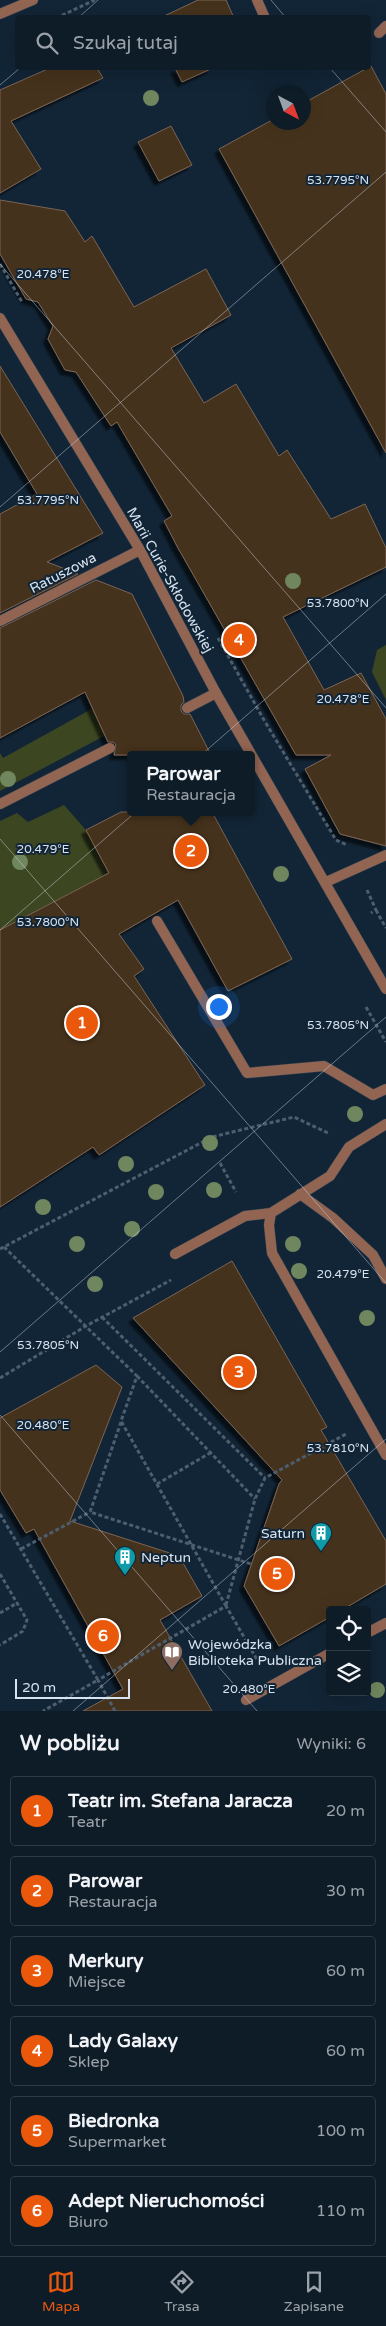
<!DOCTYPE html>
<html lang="pl">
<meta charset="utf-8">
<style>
:root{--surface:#0e1c28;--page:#1c2934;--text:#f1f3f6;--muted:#9ba1a8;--line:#2e3a45;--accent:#ea580c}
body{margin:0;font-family:"Varela Round",sans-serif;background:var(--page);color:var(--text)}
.controls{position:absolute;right:15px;bottom:15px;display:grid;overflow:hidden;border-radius:5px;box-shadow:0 5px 20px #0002}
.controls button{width:45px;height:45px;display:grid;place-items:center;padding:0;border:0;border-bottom:1px solid var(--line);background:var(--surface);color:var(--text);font:25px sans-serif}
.compass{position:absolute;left:266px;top:85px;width:45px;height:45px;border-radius:50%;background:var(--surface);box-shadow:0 5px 20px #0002;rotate:139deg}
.scale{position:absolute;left:15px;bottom:12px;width:115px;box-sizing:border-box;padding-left:5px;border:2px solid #d7e3ef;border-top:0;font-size:14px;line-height:18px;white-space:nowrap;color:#d7e3ef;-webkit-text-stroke:4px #122536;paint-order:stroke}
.you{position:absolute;left:218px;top:1006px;width:18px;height:18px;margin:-12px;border:4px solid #fff;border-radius:50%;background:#1a73e8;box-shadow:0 0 0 8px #1a73e833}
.badge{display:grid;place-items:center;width:32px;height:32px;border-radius:50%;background:var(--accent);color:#fff;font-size:16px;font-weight:700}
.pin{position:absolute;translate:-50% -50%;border:2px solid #fff;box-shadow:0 1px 5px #0006}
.popup{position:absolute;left:127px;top:751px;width:128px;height:65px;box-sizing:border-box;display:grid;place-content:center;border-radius:5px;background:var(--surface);filter:drop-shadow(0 1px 4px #0005);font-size:16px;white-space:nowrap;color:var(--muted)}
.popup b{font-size:19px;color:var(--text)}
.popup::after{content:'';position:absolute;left:50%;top:100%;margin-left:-10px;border:10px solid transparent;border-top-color:var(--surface)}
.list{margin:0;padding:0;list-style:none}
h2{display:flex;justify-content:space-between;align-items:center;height:65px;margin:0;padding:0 20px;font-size:21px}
h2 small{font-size:16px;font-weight:400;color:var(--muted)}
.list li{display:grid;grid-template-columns:32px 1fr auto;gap:15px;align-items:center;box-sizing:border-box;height:70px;margin:0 10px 10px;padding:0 10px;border:1px solid var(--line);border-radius:5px}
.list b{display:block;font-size:19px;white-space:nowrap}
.list p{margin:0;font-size:16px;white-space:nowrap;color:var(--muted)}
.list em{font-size:16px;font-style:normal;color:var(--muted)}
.icon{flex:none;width:28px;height:28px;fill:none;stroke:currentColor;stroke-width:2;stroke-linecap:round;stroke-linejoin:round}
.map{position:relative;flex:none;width:386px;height:1711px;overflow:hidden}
.search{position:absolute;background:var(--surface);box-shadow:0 5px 20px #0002;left:15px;right:15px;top:15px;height:55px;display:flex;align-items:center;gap:12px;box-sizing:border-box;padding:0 18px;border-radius:5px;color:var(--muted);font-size:19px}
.sheet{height:545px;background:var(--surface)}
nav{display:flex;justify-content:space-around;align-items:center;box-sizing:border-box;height:70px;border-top:1px solid var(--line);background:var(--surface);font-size:14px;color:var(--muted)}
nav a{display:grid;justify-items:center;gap:2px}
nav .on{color:var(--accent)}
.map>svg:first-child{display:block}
.green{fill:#3c4621}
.building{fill:#44301f;stroke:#7c6553;filter:url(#shadow)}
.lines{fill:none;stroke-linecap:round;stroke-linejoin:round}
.service-casing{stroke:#2e4050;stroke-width:11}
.minor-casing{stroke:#2e4050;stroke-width:11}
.path{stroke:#4d5e6e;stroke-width:3;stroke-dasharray:4 2.5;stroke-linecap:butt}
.service{stroke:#926553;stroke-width:10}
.minor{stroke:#926553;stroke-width:10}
.tree{fill:#70865e}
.ticks{fill:none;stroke:#d7e3ef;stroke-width:1;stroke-opacity:0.45}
.labels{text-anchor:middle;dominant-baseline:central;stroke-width:4;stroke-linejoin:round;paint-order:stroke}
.street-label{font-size:14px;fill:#d7e3ef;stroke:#122536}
.poi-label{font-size:14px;fill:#d7e3ef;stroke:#122536;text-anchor:start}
.ticks-label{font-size:12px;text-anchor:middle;fill:#d7e3ef;stroke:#122536;stroke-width:4;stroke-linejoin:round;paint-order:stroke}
</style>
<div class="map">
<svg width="386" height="1711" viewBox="0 0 386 1711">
<defs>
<filter id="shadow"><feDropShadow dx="-4.5" dy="4.5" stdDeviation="1" flood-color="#0009"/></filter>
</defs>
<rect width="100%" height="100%" fill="#122536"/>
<!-- green -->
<path class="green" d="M386 645V700L372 672 377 650Z
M106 701 108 734 0 791V753L3 758Z
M64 805 86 830 109 873 0 930V821L17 813 28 822Z"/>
<!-- building -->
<path class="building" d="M198 0H226L234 18H160Z
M371 66 386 94V453L219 149 274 119V122H304V103Z
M50 68H97L103 78 11 121 41 169 0 193V90Z
M175 68H213L182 82Z
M171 126 192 165 159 181 138 142Z
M0 200 65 211 85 242 92 236 134 307 206 269 231 315 171 348 204 403 236 384 279 456 287 450 331 519 365 504 386 548V567L283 617 324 690 361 673 386 719V846L340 834 305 769 331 755H296L178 548 164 521 172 516 117 422 111 426 76 372 65 370 48 339 53 326 38 302 26 299 0 254Z
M0 366 103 533 47 562 78 574 0 613V514L37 494 0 432Z
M96 580 132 594 183 696 184 702 181 705V711L184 714H190L211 755H114L116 745 113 742H108L85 692 0 738V628Z
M121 812H212L292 959 228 991 178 900 119 934 144 969 134 976 205 1085 99 1155 93 1147 0 1207V930L109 873 86 830Z
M232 1261 327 1427 321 1430 386 1541V1584L342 1610H330V1617L279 1646 244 1586 279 1484 282 1480 133 1318Z
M96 1365 122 1387 70 1521 179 1556 202 1596 160 1620 212 1711H83L123 1689 34 1529 26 1533 0 1490V1418Z"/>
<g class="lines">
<!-- service casing -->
<g class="service-casing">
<path id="service" d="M257 0 265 18
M379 33 386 26
M187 708 216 693
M0 804 110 748
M157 921 247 1073 324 1066 373 1095 386 1089
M300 1194 333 1218 373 1255 386 1279
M271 1213 269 1225 272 1253 386 1455
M175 1254 245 1216 271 1213 330 1176 349 1147 386 1124
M367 1633 386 1623
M246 1700 330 1653"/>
</g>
<!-- minor casing -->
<g class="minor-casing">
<path id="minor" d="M0 14 33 0
M0 318 140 550 216 693 386 989
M0 621 140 550
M326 882 386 855"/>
</g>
<!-- path -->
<path class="path" d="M56 18 95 0
M0 264 22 302
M218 638 264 720 336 840 347 845
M367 890 376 910 371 913
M376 910 386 928
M366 1007 386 1042
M220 1163 236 1192
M4 1247 137 1376 121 1421 226 1606
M0 1249 212 1137 294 1117 328 1133
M102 1317 265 1478
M137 1376 255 1499
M0 1378 86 1326 171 1280
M121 1422 90 1512 251 1564
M157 1484 210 1453
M0 1514 98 1680 43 1711
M21 1549 90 1512
M0 1574 27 1620 23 1631 0 1645
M226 1605 255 1499 265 1478 346 1434
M0 1613 17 1603
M115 1711 98 1680 226 1606 259 1663"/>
<!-- service -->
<use href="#service" class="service"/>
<!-- minor -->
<use href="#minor" class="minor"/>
</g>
<!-- trees -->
<g class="tree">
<circle cx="151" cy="98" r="8"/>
<circle cx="293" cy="581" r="8"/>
<circle cx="8" cy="779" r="8"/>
<circle cx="20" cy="862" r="8"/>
<circle cx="281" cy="874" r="8"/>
<circle cx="355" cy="1114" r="8"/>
<circle cx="210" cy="1143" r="8"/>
<circle cx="126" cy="1164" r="8"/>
<circle cx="214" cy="1190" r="8"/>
<circle cx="156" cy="1192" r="8"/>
<circle cx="43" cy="1207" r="8"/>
<circle cx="132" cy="1229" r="8"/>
<circle cx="77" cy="1244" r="8"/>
<circle cx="293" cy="1244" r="8"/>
<circle cx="299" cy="1271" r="8"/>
<circle cx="95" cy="1284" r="8"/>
<circle cx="367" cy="1318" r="8"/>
<circle cx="377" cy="1690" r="8"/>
</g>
<!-- ticks -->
<path class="ticks" d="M271 0 286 18M78 18 98 0M330 68 386 132M0 85 20 68M0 264 386 708M0 507 386 172M0 839 386 1283M0 930 386 594M0 1352 386 1017M0 1415 257 1711M73 1711 386 1439"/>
<!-- icons -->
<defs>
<g id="building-pin" transform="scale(1.125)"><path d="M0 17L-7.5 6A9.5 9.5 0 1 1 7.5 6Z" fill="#0f9aa8" stroke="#122536"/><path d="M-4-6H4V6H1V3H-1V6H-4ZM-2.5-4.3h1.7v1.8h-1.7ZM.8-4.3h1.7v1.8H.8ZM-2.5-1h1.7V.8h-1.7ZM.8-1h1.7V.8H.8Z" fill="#fff"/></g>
<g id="library-pin" transform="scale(1.125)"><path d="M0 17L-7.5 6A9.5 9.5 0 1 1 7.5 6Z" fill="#8d6e63" stroke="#122536"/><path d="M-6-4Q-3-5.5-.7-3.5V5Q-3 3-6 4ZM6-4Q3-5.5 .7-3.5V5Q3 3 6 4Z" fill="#fff"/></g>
</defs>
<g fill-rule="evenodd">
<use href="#building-pin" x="321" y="1533"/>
<use href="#building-pin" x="125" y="1557"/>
<use href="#library-pin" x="172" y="1652"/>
</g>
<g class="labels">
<!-- street labels -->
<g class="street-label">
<text transform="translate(63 573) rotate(-27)">Ratuszowa</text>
<text transform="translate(170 580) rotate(61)">Marii Curie-Skłodowskiej</text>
</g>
<!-- poi labels -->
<g class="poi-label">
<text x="305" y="1533" text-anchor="end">Saturn</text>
<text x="141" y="1557">Neptun</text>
<text x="188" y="1644">Wojewódzka<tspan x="188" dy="16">Biblioteka Publiczna</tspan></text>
</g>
</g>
<g class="ticks-label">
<text x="338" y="184">53.7795°N</text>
<text x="43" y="278">20.478°E</text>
<text x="48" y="504">53.7795°N</text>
<text x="338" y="607">53.7800°N</text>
<text x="343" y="703">20.478°E</text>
<text x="43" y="853">20.479°E</text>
<text x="48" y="926">53.7800°N</text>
<text x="338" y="1029">53.7805°N</text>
<text x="343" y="1278">20.479°E</text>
<text x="48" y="1349">53.7805°N</text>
<text x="43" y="1429">20.480°E</text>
<text x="338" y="1452">53.7810°N</text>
<text x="249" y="1693">20.480°E</text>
</g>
</svg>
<div class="controls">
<button><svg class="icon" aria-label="locate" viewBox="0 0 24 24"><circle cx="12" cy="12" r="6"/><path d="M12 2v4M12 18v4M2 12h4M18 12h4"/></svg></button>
<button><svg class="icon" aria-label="layers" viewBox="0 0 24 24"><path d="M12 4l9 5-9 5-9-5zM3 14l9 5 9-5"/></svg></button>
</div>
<svg class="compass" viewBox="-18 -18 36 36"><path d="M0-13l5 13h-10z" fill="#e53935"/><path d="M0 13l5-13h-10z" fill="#9ba1a8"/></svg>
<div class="scale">20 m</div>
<div class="you"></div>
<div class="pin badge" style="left:82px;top:1023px">1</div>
<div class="pin badge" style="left:191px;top:851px">2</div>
<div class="popup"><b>Parowar</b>Restauracja</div>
<div class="pin badge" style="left:239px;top:1372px">3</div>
<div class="pin badge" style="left:239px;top:640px">4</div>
<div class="pin badge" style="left:277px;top:1574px">5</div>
<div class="pin badge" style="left:103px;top:1636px">6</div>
<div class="search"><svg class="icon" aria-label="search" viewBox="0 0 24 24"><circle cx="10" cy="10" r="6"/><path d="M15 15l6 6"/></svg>Szukaj tutaj</div>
</div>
<section class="sheet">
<h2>W pobliżu<small>Wyniki: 6</small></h2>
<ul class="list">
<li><span class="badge">1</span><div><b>Teatr im. Stefana Jaracza</b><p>Teatr</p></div><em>20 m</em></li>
<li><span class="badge">2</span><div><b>Parowar</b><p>Restauracja</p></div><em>30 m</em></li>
<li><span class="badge">3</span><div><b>Merkury</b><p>Miejsce</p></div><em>60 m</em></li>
<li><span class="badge">4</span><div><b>Lady Galaxy</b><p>Sklep</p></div><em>60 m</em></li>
<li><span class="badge">5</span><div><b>Biedronka</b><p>Supermarket</p></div><em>100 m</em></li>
<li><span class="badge">6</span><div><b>Adept Nieruchomości</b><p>Biuro</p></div><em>110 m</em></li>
</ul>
</section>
<nav>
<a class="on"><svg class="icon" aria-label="map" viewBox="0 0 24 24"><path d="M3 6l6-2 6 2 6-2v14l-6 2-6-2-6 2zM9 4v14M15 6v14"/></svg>Mapa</a>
<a><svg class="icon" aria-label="directions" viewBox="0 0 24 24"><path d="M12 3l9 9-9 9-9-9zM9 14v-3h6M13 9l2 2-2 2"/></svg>Trasa</a>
<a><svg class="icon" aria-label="saved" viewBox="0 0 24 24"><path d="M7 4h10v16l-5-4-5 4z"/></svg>Zapisane</a>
</nav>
